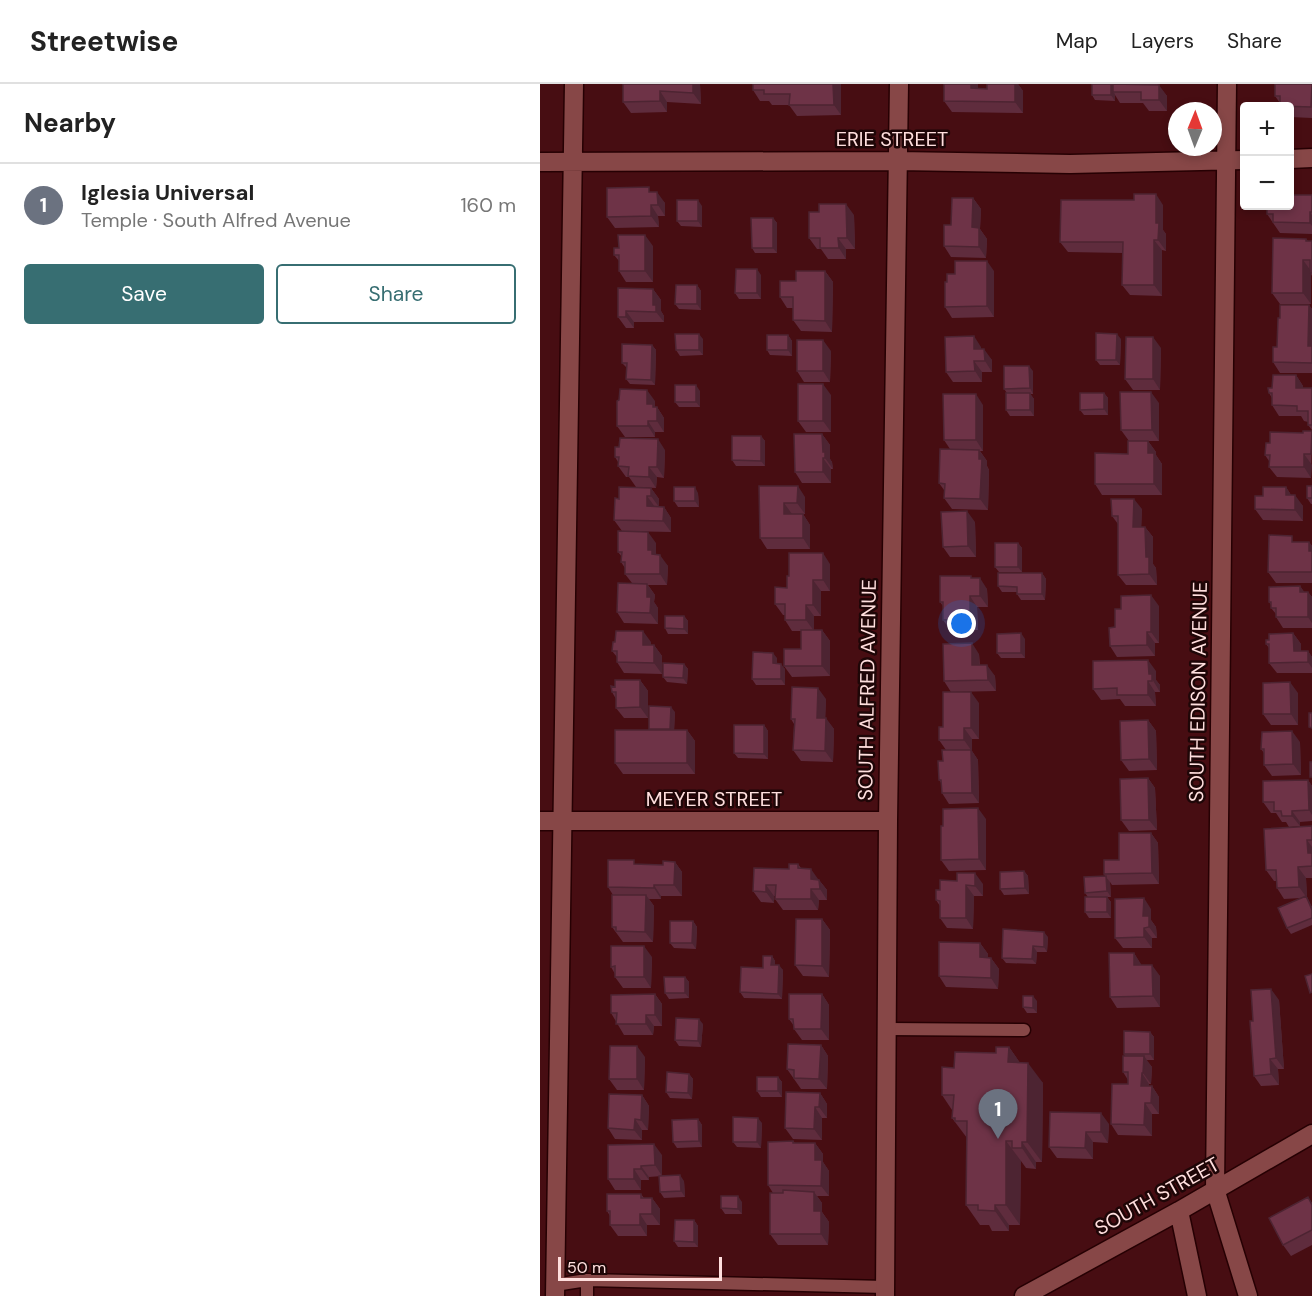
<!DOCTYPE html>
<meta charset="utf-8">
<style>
:root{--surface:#fff;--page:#f2f2f2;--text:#222;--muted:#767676;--line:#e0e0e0;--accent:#376e72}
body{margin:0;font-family:"DM Sans",sans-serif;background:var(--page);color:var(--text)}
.controls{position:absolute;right:18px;top:18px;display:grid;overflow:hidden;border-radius:6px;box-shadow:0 3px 9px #0003}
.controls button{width:54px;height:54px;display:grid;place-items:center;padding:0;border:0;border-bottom:2px solid var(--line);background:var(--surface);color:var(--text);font:30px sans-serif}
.compass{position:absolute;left:628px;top:18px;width:54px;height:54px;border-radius:50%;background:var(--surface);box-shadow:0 3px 9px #0003;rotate:1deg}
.scale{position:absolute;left:18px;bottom:15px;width:164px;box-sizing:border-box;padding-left:6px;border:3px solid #ffdfde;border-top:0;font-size:16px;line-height:21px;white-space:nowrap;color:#ffdfde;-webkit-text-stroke:4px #1e0607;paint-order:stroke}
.you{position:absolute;left:422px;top:540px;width:21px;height:21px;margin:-15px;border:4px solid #fff;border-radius:50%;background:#1a73e8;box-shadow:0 0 0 9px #1a73e833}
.badge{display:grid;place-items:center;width:39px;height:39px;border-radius:50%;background:var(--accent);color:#fff;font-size:20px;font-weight:700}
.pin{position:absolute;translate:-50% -50px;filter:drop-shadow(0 2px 3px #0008)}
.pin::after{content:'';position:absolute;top:32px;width:21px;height:18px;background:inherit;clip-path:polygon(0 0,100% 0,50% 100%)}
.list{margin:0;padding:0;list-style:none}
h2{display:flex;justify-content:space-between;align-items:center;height:78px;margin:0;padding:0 24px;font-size:26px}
h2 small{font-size:20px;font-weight:400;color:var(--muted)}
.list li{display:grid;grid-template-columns:39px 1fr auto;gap:18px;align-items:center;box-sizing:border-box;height:84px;padding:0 24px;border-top:2px solid var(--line)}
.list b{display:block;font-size:22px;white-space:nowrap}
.list p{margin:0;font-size:20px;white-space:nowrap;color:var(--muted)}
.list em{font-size:20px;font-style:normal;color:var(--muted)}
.actions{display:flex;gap:12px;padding:18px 24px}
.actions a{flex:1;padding:14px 0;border:2px solid var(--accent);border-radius:6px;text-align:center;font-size:21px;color:var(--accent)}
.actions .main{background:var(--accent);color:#fff}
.map{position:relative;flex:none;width:772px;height:1212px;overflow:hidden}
header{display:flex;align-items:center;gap:36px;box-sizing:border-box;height:84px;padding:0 30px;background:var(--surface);border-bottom:2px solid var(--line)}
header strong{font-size:28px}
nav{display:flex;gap:33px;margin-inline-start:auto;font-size:21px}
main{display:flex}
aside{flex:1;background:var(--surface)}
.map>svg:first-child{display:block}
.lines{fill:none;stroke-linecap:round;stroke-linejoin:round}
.lane-casing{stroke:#260003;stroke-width:15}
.street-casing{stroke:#260003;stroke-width:21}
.lane{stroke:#874747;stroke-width:12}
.street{stroke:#874747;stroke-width:18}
.wall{fill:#5f2c3d}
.shaded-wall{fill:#4d2432}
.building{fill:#6e3347;stroke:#4d2432;stroke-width:1.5}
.labels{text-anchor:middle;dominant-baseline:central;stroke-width:5;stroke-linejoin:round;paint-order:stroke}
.street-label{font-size:20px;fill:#ffdfde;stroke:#1e0607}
</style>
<header>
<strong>Streetwise</strong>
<nav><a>Map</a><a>Layers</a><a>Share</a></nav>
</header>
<main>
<aside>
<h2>Nearby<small></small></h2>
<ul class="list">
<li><span class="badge" style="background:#6b7280">1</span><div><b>Iglesia Universal</b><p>Temple · South Alfred Avenue</p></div><em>160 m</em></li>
</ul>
<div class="actions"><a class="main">Save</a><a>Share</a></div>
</aside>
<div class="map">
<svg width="772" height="1212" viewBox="0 0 772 1212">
<rect width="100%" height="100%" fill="#470d12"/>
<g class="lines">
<!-- lane casing -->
<g class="lane-casing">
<path id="lane" d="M348 945 484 946
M15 1201 47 1196 345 1203
M47 1212V1196"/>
</g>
<!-- street casing -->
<g class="street-casing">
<path id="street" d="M687 0 675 1105 708 1212
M750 75 772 74
M0 78 358 77 530 80 704 76
M0 737H348
M639 1127 657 1212
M15 1212 34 0
M345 1212 348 737 359 0
M484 1212 639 1127 772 1050"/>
</g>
<!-- lane -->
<use href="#lane" class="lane"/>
<!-- street -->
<use href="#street" class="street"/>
</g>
<!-- wall -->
<path class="wall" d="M83 0H160L161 20 127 18V28L91 29 83 18Z
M213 0H301V31L257 32 249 21H232L229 17H220L213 6Z
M404 0H438V5H447V0H478L483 7V29L412 28 404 17Z
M552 0H617L627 12V27H609L603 19H580L575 11V17L555 16 552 11Z
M772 0V34L750 33V22L740 19 735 12Z
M113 108 125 119V132H118L119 143 75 144 67 133Z
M772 111V150L740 149 727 130Z
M433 114 441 125 440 145 447 155 446 174 411 173 404 162 411 141Z
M623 121V146L626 150V167L622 166V212L590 211 582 201 583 169 528 168 520 158Z
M162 122V143L141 142 137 137Z
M314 131 315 165H306V175H288L281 165H277L269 154Z
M233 134 237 139V169H215L212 164Z
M766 155 768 157H772V192L771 190V220H740L732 209Z
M113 162V198H86L79 187V177L74 171Z
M285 187 293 198 292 248 261 247 253 236V224H247L240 213 256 197Z
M454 187V233L412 234 405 223 407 198 415 190Z
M221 191V215H199L195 209Z
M157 201 161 207V226L139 225 135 220Z
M113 205 121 216V227L124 232V238H94V244H86L78 233Z
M769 221 772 225V289H740L733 278 737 263 740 234Z
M248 251 252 257V272L230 271 227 266Z
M163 255V271L140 272 136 266Z
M581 255 580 281H560L556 276Z
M112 261 116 266 115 301 90 300 86 295 87 284 82 279Z
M441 263V265L452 276V288H442V298H413L406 288Z
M621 264 620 306H593L585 295Z
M291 267 290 298H264L257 287Z
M493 287V310H490L494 315V332H470L466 326 467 309 464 305Z
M756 291 763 302V304H772V346L768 341V338L764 337 761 332H739L732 321V314L729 309 732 304Z
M160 307V323H139L135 318Z
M564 309 568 314V331H544L540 326Z
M291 311V348H266L258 337Z
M115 317V323H117L124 334V348H115V353H85L77 342Z
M619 319V357H589L581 346Z
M443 321V367H440L447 377V382L449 386 448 426 412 425 404 414V406L399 399 410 365 404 356Z
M772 347 771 394 737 393 729 383V377L725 371 730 359 763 349Z
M282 350 290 361V375L292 378 293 385H291V399H262L255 388Z
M221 352 225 357V382H196L192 376Z
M608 357 616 368V371L622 380V411H562L555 400Z
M125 366 124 394 117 393 116 404 96 403 89 393H86L78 382V378L75 373Z
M219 402 265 413V430H252H263L270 441V465H227L220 454Z
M772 402V420H771L767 414Z
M746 403 751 411 763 422V437L723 436 715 425 723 412Z
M111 404 119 415V423H124L131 434V448L82 447 74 436 79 415Z
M158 409 159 423H138L134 417Z
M602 425 601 443H605L613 453V480L616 484 617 501H586L578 491V440L572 432Z
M435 438 436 473H410L403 463Z
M756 458H769L772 462V499H736L728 488Z
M116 459V471L128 482 127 501H108L115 511 114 518 118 524V540L84 539 77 528 92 499 85 490V484L81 478 82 473 78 468Z
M478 459 482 464V488H459L455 483Z
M290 480V507H281V532H274V546H282L290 557V592L252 593 244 582 261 565V547H252L245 536V531H243L235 520 247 504 249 492Z
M502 489 506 495 505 516H481L477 510V508H462L458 502Z
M432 494 447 505 448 523H437L438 546 411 547 403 536V522L400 518Z
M760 502 764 508H768L772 513V544H743L736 533V530L731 524V521L729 518Z
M619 522V559H615V572L577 573 570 562 575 543Z
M144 532 148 537V550H128L125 544Z
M753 549 761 560V567H768L772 573V589H737L729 579V564L726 560Z
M485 555V574H461L457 569Z
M111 558V561H114L122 572V590L84 589 77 578V573L72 567Z
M439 570 440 581 455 592 456 607 411 608 404 597Z
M237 574V580L245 585V601H216L212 595Z
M144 580 148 585 147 600 127 598 123 593Z
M616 587V596L620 601V608H615L616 622H585L580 615 561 616 553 605Z
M100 596 108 607V634H84L76 624V615L72 608 75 603Z
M758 609V641H731L723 630Z
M286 615 285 634 294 645 293 678 261 677 253 666 254 640 251 635Z
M439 619V655H432V667L438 676 439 719 409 720 402 709V700L399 696 403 677 406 666 399 656 403 643Z
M135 628 134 646H147L155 657V690H83L75 679 110 646 109 645Z
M608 636 616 647 617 686 589 687 581 676Z
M224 641 228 647V675L198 674 194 669Z
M760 658 761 691 732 692 724 681V669L721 665Z
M608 694 615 704 617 746 589 747 581 736Z
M768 696 772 702V737L760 738V742L749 743 746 738H742L736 729H731L723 718Z
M446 735V786L409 787 401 776 403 742Z
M772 742V794H766L767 813 772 823V841L751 850 747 844 761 814 744 815 737 804 736 797H734L726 786Z
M611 749 618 759 619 800 572 801 570 798 571 813H567L571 818V834H549L545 828 548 813 545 809 565 792 564 790 579 776Z
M135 778 142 788V812H121V815H109L114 822 113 858H83L72 843 73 811 68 803 97 780 123 781Z
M258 780 261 784 279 796 287 806V816H279L278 826H243L235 815 236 812H234V819L221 818 213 807 249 785Z
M484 787 488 792 489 810 464 811 460 805Z
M417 797 443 800V812H434L433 845 407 844 400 834V822L396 816 400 806Z
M611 825V836L616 843 617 854H612V864H583L575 854Z
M282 835 290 846 289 893 263 892 255 881Z
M153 837 157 843 156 865 134 864 130 859Z
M508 853 507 868H497L496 880 466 879 462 874Z
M440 859 448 870V874H451L459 885 458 905 406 903 399 892Z
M594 869 601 881 620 892V923L577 924 570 913Z
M232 872 235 877V881L243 886 242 915 204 914 200 908 223 884Z
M112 873 111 904H83L75 893V890L71 883Z
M145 893 149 898V914L129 915 125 909Z
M115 910 122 920V942H114L113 951H84L71 929Z
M282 910 289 921V956H262L254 945V942L249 935Z
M739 916 744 985H738L739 1001 721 1002 714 992 713 937Z
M497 917V929H487L483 923Z
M163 940 161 963 139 962 135 956Z
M610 948 614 953V976H606L612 983 611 1000H609V1002H612L619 1013V1030H612V1052L578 1051 571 1040 588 1000V996L583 988 585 972 584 970Z
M281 961 288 972 287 1005H261L247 985Z
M469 963 480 979 503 999 502 1078H496V1085L486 1084 481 1077 480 1141H469V1147H452L449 1141H440L426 1121 427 1054 412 1034V1026L402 1011 414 984 456 969Z
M105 973 104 1006H77L69 995Z
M149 990 153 995 152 1015 130 1014 126 1008Z
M238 993 242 998V1013H221L217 1007Z
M280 1009 287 1020V1034H282V1056L253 1055 245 1044Z
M102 1011 109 1022 108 1046H102V1056L75 1055 68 1044Z
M510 1028 569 1040 568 1059 553 1058V1075L517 1074 509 1063Z
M158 1035 162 1041V1063L137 1064 133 1058Z
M222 1039 221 1064 197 1063 193 1058Z
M253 1057 255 1059H275L283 1070V1078L289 1087V1112H277L282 1119V1128L289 1138 288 1161H238L230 1150 233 1109 228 1101Z
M122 1071V1092L109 1093V1096H101V1106H75L68 1095Z
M144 1097 145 1113 124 1114 120 1108Z
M101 1110 104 1114H112L120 1125V1141H107V1152H78L70 1141V1132L67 1127Z
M768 1113 772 1119V1161L751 1172 743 1161Z
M202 1118V1130H185L181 1124Z
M154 1136 158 1142V1163H138L134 1157Z"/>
<!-- shaded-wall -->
<path class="shaded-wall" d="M153 0H160L161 20 153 9Z
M293 0H301V31L294 21Z
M431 0H438V15L431 4Z
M475 0H478L483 7V29L475 18Z
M571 0H575L573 8 575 10V17L571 11Z
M619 1 627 12V27L619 16Z
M120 7 127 18V28L120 17Z
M117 108 125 119V132L118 121Z
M616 110 623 121V146L626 150V167L618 156 616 139Z
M433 114 441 125 440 145 447 155 446 174 439 163 432 143Z
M158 116 162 122V143L158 137Z
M306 120 314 131 315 165 307 154Z
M111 121 118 132 119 143 111 132Z
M770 128 772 131V142L770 139Z
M233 134 237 139V169L233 164Z
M105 151 113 162V198L105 187Z
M298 154 306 165V175L299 164Z
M614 156 622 166V212L614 201Z
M763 176 771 187V220L763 209Z
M447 177 454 187V233L447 222Z
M217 185 221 191V215L217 209Z
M285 187 293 198 292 248 285 237Z
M157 201 161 207V226L157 220Z
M113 205 121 216V227L124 232V238L116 228 113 221Z
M769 221 772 225V268L768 262Z
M86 227 94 238V244L86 233Z
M159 250 163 255V271L159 266Z
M577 250 581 255 580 281 576 276Z
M248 251 252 257V272L248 266Z
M434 252 441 263 442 276 434 265Z
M613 253 621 264 620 306 613 295Z
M283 256 291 267 290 298 283 287Z
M112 261 116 266 115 301 111 296Z
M444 265 452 276V288L445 277Z
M434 277 442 288V298L435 287Z
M489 282 493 287V310L490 304Z
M756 291 763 302 764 315 756 304Z
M283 300 291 311V348L283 337Z
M156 301 160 307V323L156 318Z
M107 306 115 317V324L117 323 124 334V348L117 337 107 320Z
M611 308 619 319V357L612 346Z
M490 309 494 315V332L490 326Z
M564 309 568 314V331L564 325Z
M436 310 443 321V367L436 356Z
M108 337 115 348V353L108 342Z
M282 350 290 361V375L292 378 293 385 285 374 283 368Z
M221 352 225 357V382L221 377Z
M118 355 125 366 124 394 117 383Z
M608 357 616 368V371L622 380V411L614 400 608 369Z
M439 366 447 377V382L449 386 448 426 440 415Z
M764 370 772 381 771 394 764 383Z
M283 374 291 385V399L283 388Z
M109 383 117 393 116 404 109 393Z
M258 402 265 413V430L257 419Z
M155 403 158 409 159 423 155 417Z
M746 403 753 414 746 411Z
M111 404 119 415V423L111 412Z
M755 411 763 422V437L755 426Z
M107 412 115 423 107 422Z
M594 415 602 425 601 454 593 443Z
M244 419 252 430V441L244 430Z
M124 423 131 434V448L123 437Z
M427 427 435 438 436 473 428 462Z
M263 430 270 441V465L263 454Z
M605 443 613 453V480L616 484 617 501 609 490 606 473Z
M108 448 116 459V472L119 477 108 466Z
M769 458 772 462V472L769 467Z
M478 459 482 464V488L478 483Z
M283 469 290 480V507L283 496Z
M120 471 128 482 127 501 120 490Z
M502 489 506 495 505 516 502 510Z
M440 494 447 505 448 523 440 512Z
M273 496 281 507V532L273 521Z
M107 500 115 511 114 518 118 524V540L110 529 107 513Z
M760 502 768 513V508L772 513V539L768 533 760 508Z
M611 511 619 522V559L611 548Z
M430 512 437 523 438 546 430 535Z
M266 521 274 532V547L266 536Z
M144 532 148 537V550L144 545Z
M282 546 290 557V592L282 582Z
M103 547 111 558 110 572 103 561Z
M607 548 615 559V572L607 561Z
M481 549 485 555V574L481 569Z
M753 549 761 560V578L754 567Z
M432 559 439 570 440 592 432 581Z
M114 561 122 572V590L114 579Z
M768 567 772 573V584L768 578Z
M233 569 237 574V585L233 579Z
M608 576 616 587V596L620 601V608L609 590Z
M144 580 148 585 147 600 143 594Z
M241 580 245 585V601L241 595Z
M447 581 455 592 456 607 448 596Z
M100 596 108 607V634L100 623Z
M608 597 615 608 616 622 608 611Z
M750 598 758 609V641L751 630Z
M278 604 286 615 285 645 277 634Z
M431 608 439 619V655L431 644Z
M131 623 135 628 134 650 130 645Z
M286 634 294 645 293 678 285 667Z
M608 636 616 647 617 686 609 675Z
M224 641 228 647V675L224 670Z
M424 644 432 655V667L438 676 439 719 432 709 431 666 424 656Z
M147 646 155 657V690L147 679Z
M752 647 760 658 761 691 753 680Z
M608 694 615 704 617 746 609 736Z
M768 696 772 702V731L769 726Z
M438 724 446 735V786L439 775Z
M752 727 760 738V742L752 732Z
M611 749 618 759 619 800 612 789Z
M767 756 772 763V775L768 769Z
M135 778 142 788V812L134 801Z
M758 783 766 794 767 813 772 823V826L767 814 759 803Z
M271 785 278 795H271Z
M484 787 488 792 489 810 485 804Z
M435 789 443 800V812L435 802Z
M566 793 570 798 571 813 567 807Z
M279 796 287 806V816L280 805Z
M114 801 121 812V815L114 804Z
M226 801 234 812V819L226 808Z
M426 801 434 812 433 845 426 834Z
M271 805 279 816 278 826 271 815Z
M106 811 114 822 113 858 105 848Z
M567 813 571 818V834L567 828Z
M604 814 611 825V836L616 843 617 854 609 843 603 832Z
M282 835 290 846 289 893 282 882Z
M153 837 157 843 156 865 152 859Z
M604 844 612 854V864L604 853Z
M504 848 508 853 507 868 504 863Z
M440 859 448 870V884L440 873Z
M104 862 112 873 111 904 104 893Z
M493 862 497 868 496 880 492 875Z
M594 869 601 880 602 892 594 881Z
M232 872 235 877V886L231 881Z
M451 874 459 885 458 905 451 894Z
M239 881 243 886 242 915 238 910Z
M612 881 620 892V923L613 912Z
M145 893 149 898V914L145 909Z
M731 905 739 916 744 985 736 974Z
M115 910 122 920V942L115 931Z
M282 910 289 921V956L281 945Z
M493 912 497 917V929L493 924Z
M106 931 114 942 113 951 106 940Z
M159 935 163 940 161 963 158 957Z
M610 948 614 953V976L610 970Z
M281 961 288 972 287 1005 279 995Z
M97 962 105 973 104 1006 97 995Z
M469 963 483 983 468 978Z
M604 972 612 983 611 1000 603 989Z
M730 975 738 985 739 1001 731 990Z
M488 979 503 999 502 1078 487 1058Z
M602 989 609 1000V1012L601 1002Z
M149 990 153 995 152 1015 148 1009Z
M238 993 242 998V1013L238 1007Z
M612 1002 619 1013V1030L611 1019Z
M280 1009 287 1020V1034L279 1023Z
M102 1011 109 1022 108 1046 101 1036Z
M605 1019 612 1030V1052L604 1041Z
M275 1023 282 1034V1056L274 1045Z
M561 1029 569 1040 568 1059 561 1048Z
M218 1034 222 1039 221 1064 217 1058Z
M95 1035 102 1046V1056L94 1046Z
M158 1035 162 1041V1063L159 1057Z
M546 1048 553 1058V1075L545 1064Z
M466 1057 481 1077 480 1141 466 1121Z
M482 1058 496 1078V1085L482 1064Z
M275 1059 283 1070V1078L289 1087V1112L281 1102 275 1076Z
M114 1060 122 1071V1092L115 1081Z
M101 1082 109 1093V1096L101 1085Z
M94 1085 101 1096V1106L94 1095Z
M140 1091 144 1097 145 1113 141 1107Z
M274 1108 282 1119V1128L289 1138 288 1161 281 1150 274 1127Z
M198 1112 202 1118V1130L198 1125Z
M112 1114 120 1125V1141L112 1130Z
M455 1121 469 1141V1147L455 1127Z
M100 1130 107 1141V1152L100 1141Z
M154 1136 158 1142V1163L154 1158Z"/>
<!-- building -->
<path class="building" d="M83 0H153V9L120 7V17L83 18Z
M213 0H293L294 21H249L250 10H224V6H213Z
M404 0H431V4L447 5V0H475V18L404 17Z
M552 0H571V11H552Z
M573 0 619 1V16H601V8H573Z
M735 0H772L771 23 740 22V12H735Z
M109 103V108H117L118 121H111V132L67 133V104Z
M594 110H616V139H619L618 156H614V201H582L583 158H520L521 116H594Z
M750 111H772V128H770V139L733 138V130H727V122H750Z
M412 114H433L432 143 439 144V163L404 162V141H411Z
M137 116H158V137H137Z
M279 120H306L307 154H298L299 164H280V154H269V128H279Z
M211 134H233V164H212Z
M78 151H105V187H79V171H74V164H79Z
M733 154 766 155V157H772V189H770V176H763V209H732Z
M415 177H447V222L405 223V198H407V190H415Z
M196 185H217V209H195Z
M256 187H285V237L253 236V213H240V197H256Z
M136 201H157V220H135Z
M78 204 113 205V221H116V228L86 227V233H78Z
M740 221H769L768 262H772V279L733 278V263H737L738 234H740Z
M556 249 577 250 576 276H556Z
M135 250H159V266H136Z
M227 251H248V266H227Z
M434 252V265H444L445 277H434L435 287 406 288 405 253Z
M586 253H613V295H585Z
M257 256H283V287H257Z
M82 260 112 261 111 296 86 295 87 279H82Z
M464 282H489L490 304 464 305Z
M733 291H756V304H772V341H768V327H757V322L732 321V309H729L728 304H732Z
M258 300H283V337H258Z
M135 301H156V318H135Z
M80 305 107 306V320H113V323H117V337H108V342H77V317L79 316Z
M580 308H611L612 346H581Z
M466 309H490V326H466Z
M540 309H564V325L540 326Z
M403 310H436V356H404Z
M763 347H772L771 370H764V383H729L730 371H725L726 359H730V348L763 349Z
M254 350H282L283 368H285V374H283V388H255Z
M192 352H221V377L192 376Z
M80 354 118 355 117 383H109V393L88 392 89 383 78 382 79 373H75V363H79Z
M588 357H608V369H614V400H555V369L588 370Z
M400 365 439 366V375H442L440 415 404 414 405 400 399 399Z
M219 402H258L257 419H244V430H263V454H220Z
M767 402H772V414H767Z
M79 403 111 404V412H107V422L124 423 123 437 74 436 75 414 79 415Z
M134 403H155V417H134Z
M723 403H746V411H755V426L715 425V412H723Z
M571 415H594L593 443H605L606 473H609V490L578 491V432H572Z
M427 427 428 462 403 463 401 428Z
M78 447 108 448V466H112V470L120 471V490H85V478H81L82 468H78Z
M729 451 752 452V458H769V467H772V488H728Z
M455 459H478V483H455Z
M249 469H283V496H273V521H266V536H245V520H235V503L247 504V492H249Z
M458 489H502V510H477V503L458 502Z
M400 492H431V494H440V512H430V535L403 536V518H400Z
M78 499 107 500V513H111L110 529 77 528Z
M760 502V508H768V533H736V524H731V518H729V503Z
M611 511V548H607V561L570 562 569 544 575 543V525H581V512Z
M125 532H144V545L125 544Z
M261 546H282V582H244V565H261Z
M76 547H103V561H114V579L77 578V567H72L73 558H75Z
M481 549V569H457V550Z
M753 549 754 567H768V578L729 579V560H726V556H729V550Z
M432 559V581H447L448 596 404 597 403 560Z
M213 568 233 569V579L241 580V595H212Z
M608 576 609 590H612V597H608V611H577V604L553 605V577Z
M123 579 144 580 143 594 123 593Z
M75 596H100V623L76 624V608H72L71 602 75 603Z
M750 598 751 630H723V599Z
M252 603 278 604 277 634H286L285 667 253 666 255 635H251Z
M403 608H431V644H424V656H399V643H403Z
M109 622 131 623 130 645H109Z
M769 629H772V644L769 643Z
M608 636 609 675 581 676 580 637Z
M194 641H224V670L194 669Z
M75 646H147V679H75Z
M752 647 753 680 724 681V665H721L722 648Z
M402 666H431L432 709H402L401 696H399L398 677H403Z
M770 678H772V693H770Z
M608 694 609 736H581L580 695Z
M768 696 769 726 752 727V732H742L741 727H734V718H723V697Z
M438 724 439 775 401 776V742H403V725Z
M772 742V756H767L768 769H772V782L758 783 759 803 737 804 736 786H726L724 745Z
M579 749H611L612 789 564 790V776H579Z
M68 776H94V780L123 781V777L135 778 134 801H114V804L68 803Z
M249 780H258V784L271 785V795L279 796 280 805H271V815H235L236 801H226V808L213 807 214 784 249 785Z
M484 787 485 804 460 805V788Z
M417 789H435V802L426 801V834H400V817L396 816V806H400V796L417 797Z
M566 792 567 807 545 809 544 793Z
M72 811H106L105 848 76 847V843H72Z
M766 812 772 826V834L747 844 738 824Z
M545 813H567V828H545Z
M604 814 603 832H609V843L604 844V853L575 854V815Z
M256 835H282V882L255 881Z
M130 837H153L152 859H130Z
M463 845 504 848V863L493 862 492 875 462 874Z
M399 858 440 859V873L451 874V894L399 892Z
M71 862H104V893H75V882L71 883Z
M569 869H594V881H612L613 912 570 913Z
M223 872H232L231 881H239L238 910 200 908 201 883 223 884Z
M772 890V908L770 909 765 892Z
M124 893H145V909H125Z
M731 905 736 974 730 975 731 990 714 992 710 937H713L711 906Z
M115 910V931H106V940H76L77 929H71V911Z
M249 910H282L281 945H254L253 935H249Z
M483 912H493V924L483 923Z
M136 934 159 935 158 957 135 956Z
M584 947 610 948V970H584Z
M248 960 281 961 279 995 254 994V986L247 985Z
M70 962H97V995H69Z
M456 963H469L468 978 488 979 487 1058H482V1064H472V1057H466V1121H455V1127L438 1126V1121H426L427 1037H415V1034H412L414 1011H402V983L414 984 415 968 456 969Z
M583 972H604L603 989H602L601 1002H612L611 1019H605L604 1041 571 1040 572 1000H588V988H583Z
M127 988 149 990 148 1009 126 1008Z
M217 993H238V1007H217Z
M246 1008 280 1009 279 1023H275L274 1045 245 1044Z
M69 1010 102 1011 101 1036 95 1035 94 1046 68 1044Z
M510 1028 561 1029V1048H546L545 1064 509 1063Z
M193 1033 218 1034 217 1058H193Z
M158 1035 159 1057 133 1058 132 1036Z
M253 1057V1059H275V1076H282L281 1102 228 1101V1058Z
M114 1060 115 1081 101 1082V1085H94V1095H68V1061Z
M140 1091 141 1107 120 1108 119 1092Z
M243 1106 274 1108V1127H281V1150H230V1109H243Z
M67 1110H101V1114H112V1130H100V1141H70V1127H67Z
M181 1112H198V1125L181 1124Z
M768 1113 772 1121V1146L743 1161 729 1134Z
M135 1136H154V1158L134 1157Z"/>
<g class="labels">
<!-- street labels -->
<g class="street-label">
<text x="352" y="55">ERIE STREET</text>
<text transform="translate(327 606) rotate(-89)">SOUTH ALFRED AVENUE</text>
<text transform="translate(658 608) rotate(-89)">SOUTH EDISON AVENUE</text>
<text x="174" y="715">MEYER STREET</text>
<text transform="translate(617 1112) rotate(-29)">SOUTH STREET</text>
</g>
</g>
</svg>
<div class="controls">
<button>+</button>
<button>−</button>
</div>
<svg class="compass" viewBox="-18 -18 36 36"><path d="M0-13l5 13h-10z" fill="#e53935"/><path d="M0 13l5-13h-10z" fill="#767676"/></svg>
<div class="scale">50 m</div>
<div class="you"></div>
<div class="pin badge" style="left:458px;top:1055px;background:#6b7280">1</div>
</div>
</main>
